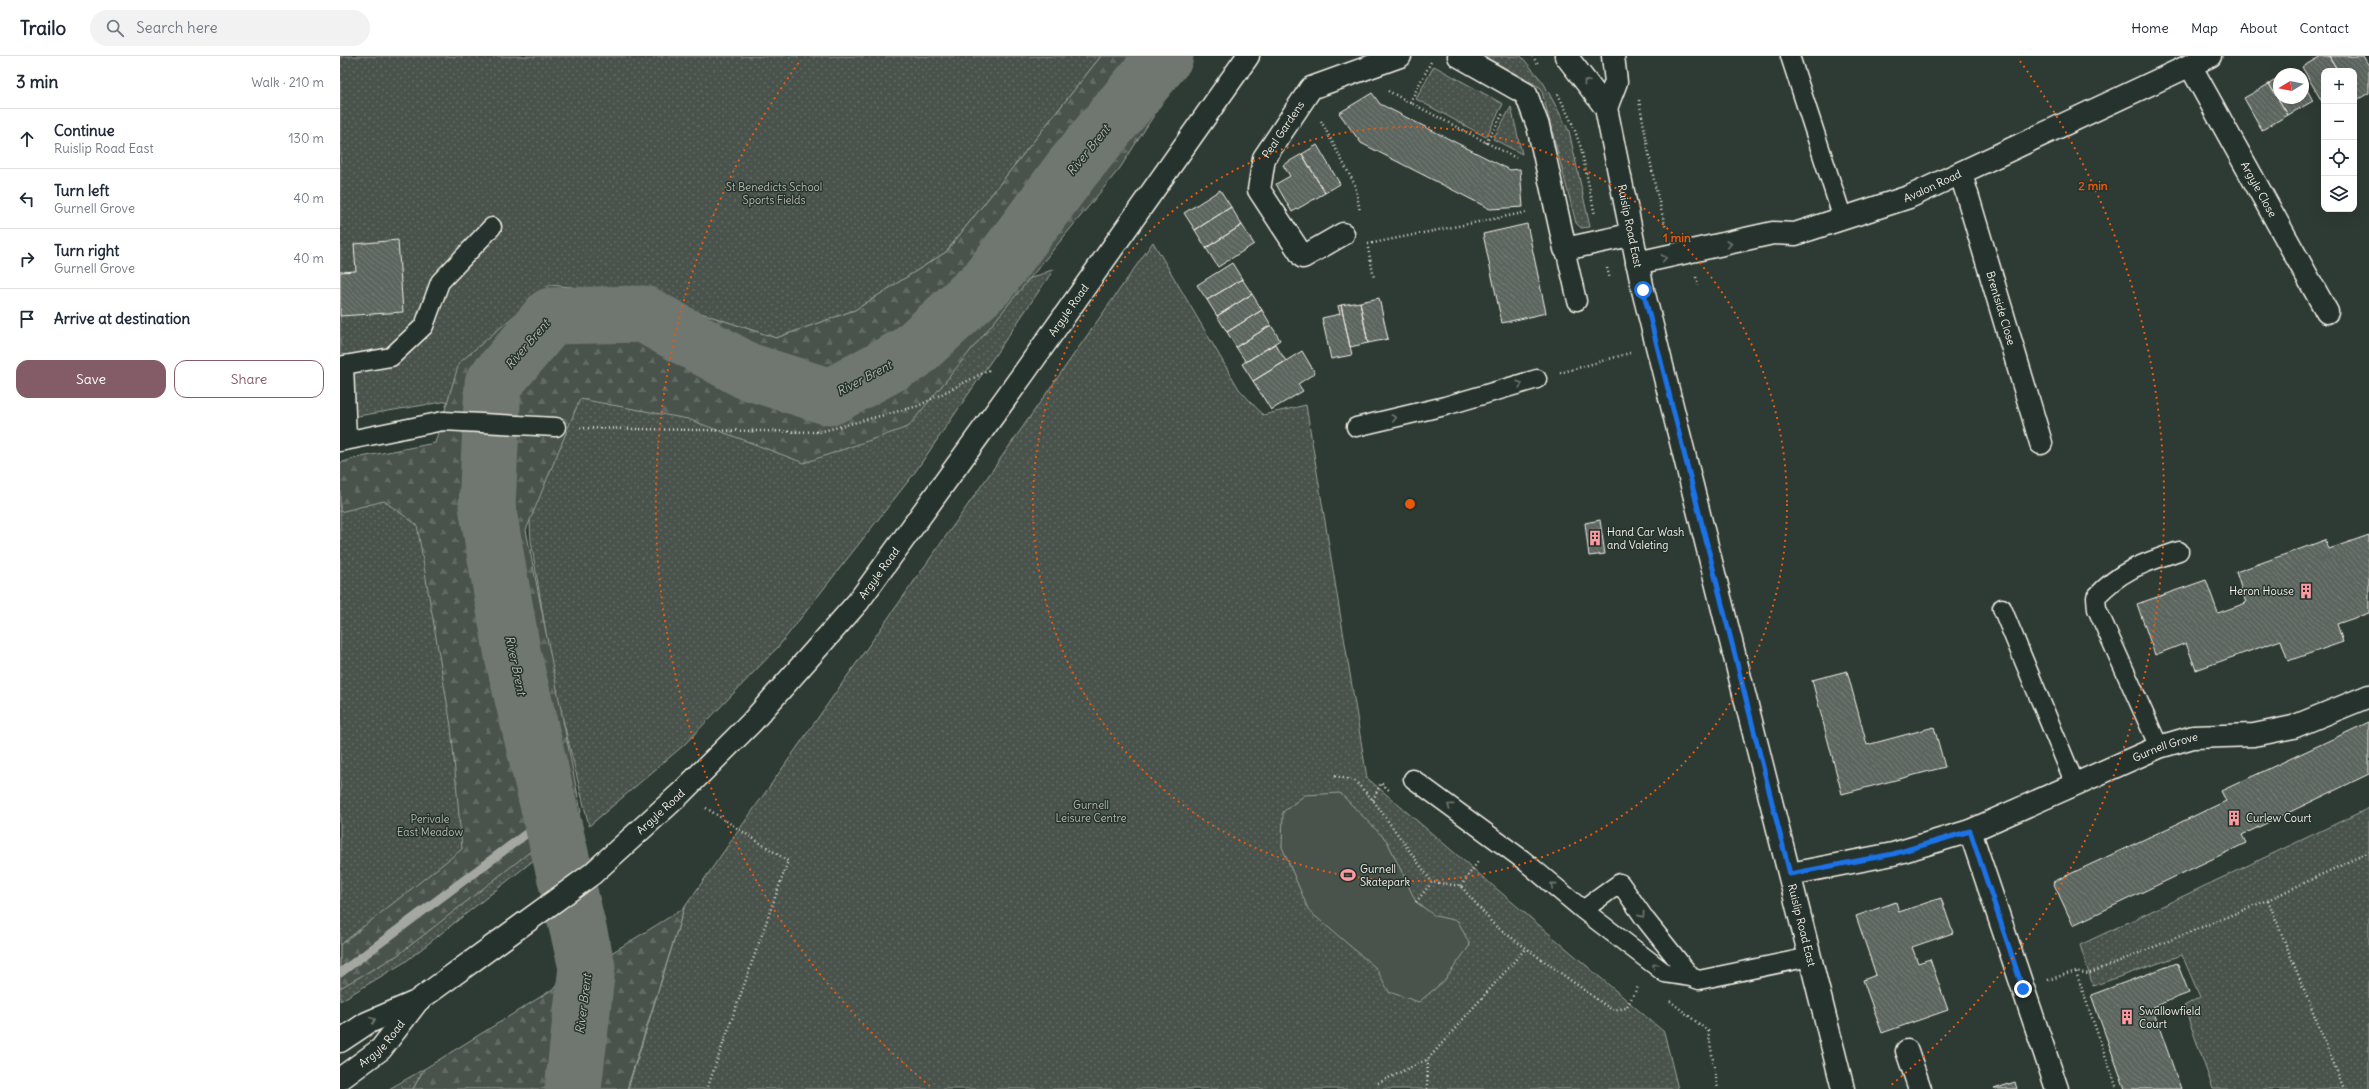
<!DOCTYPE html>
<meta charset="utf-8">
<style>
:root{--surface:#fff;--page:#f2f2f3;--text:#1f2937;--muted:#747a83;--line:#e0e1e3;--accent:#845c67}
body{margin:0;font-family:Delius,sans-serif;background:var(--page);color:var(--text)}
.controls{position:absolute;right:12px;top:12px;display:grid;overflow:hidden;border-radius:8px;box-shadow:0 4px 16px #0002}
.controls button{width:36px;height:36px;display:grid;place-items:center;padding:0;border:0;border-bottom:1px solid var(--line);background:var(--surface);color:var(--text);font:20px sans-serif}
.compass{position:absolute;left:1933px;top:12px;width:36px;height:36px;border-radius:50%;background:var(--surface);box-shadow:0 4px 16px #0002;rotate:260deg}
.stop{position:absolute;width:12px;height:12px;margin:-9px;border:3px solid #1a73e8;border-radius:50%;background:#fff}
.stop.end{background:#1a73e8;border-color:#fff;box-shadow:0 1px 4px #0008}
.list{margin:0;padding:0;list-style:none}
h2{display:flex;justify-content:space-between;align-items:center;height:52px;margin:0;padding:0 16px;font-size:17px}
h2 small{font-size:13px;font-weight:400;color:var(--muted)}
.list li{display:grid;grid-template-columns:26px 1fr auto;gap:12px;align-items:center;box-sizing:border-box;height:60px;padding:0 16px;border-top:1px solid var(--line)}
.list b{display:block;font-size:15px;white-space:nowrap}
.list p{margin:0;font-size:13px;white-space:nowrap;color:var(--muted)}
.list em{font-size:13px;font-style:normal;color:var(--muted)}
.actions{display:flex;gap:8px;padding:12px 16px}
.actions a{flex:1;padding:9px 0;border:1px solid var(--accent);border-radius:12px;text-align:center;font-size:14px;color:var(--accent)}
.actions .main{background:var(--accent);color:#fff}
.icon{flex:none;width:22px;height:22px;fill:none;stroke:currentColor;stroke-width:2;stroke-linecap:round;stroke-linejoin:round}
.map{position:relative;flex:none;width:2029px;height:1033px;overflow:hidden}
header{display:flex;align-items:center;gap:24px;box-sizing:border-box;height:56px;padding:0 20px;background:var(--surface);border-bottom:1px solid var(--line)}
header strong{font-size:19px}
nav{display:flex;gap:22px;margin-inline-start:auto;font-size:14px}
.search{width:280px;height:36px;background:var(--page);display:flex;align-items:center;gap:10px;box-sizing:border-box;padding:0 14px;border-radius:22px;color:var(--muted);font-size:15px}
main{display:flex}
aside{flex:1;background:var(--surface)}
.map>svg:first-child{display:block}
.green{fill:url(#green-dots);stroke:#9ea29a}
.forest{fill:url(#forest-firs);stroke:#9ea29a}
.pitch{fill:#48524c;stroke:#9ea29a}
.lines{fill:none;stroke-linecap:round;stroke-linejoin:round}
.stream{stroke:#a4a8a0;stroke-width:9}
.river{stroke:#6f7770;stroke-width:57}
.building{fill:url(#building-back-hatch);stroke:#f4f1e8}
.lane-casing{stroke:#f4f1e8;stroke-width:21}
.street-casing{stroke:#f4f1e8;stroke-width:25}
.secondary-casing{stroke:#f4f1e8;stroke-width:25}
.path{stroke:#f4f1e8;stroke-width:2.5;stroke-dasharray:1 3;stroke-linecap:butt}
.lane{stroke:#26332d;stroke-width:18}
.street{stroke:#26332d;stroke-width:22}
.secondary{stroke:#26332d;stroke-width:22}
.oneway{stroke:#6e766e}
.route{stroke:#1a73e8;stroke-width:5}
.ring{fill:none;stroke:#e8590c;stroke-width:2;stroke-dasharray:2 4}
.labels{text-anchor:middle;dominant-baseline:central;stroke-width:3;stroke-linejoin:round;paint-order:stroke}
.street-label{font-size:11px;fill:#f4f1e8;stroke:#26332d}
.park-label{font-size:11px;fill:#b8b9b1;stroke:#26332d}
.poi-label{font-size:11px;fill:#f4f1e8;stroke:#26332d;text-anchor:start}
.water-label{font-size:12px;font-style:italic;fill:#b8bab2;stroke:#26332d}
.centre{fill:#e8590c;stroke:#26332d;stroke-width:2}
.ring-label{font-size:12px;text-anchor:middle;font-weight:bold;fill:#e8590c;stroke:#26332d;stroke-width:3;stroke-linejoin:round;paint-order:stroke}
</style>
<header>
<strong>Trailo</strong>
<div class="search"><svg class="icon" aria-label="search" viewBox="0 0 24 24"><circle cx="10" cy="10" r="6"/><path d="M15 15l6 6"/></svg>Search here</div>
<nav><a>Home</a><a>Map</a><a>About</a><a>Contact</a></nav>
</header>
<main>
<aside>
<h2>3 min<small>Walk · 210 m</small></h2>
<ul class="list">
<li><svg class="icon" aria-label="ahead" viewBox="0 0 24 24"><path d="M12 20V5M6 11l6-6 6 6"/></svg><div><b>Continue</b><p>Ruislip Road East</p></div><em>130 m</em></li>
<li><svg class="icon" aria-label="left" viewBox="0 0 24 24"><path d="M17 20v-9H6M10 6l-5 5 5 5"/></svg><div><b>Turn left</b><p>Gurnell Grove</p></div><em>40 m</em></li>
<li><svg class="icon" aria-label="right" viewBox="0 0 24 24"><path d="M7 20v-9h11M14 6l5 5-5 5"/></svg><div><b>Turn right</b><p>Gurnell Grove</p></div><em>40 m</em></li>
<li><svg class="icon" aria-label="arrive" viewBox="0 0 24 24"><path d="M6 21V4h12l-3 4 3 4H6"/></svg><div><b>Arrive at destination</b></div></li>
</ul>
<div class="actions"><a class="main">Save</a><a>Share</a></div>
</aside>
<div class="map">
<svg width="2029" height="1033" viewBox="0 0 2029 1033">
<defs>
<pattern id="green-dots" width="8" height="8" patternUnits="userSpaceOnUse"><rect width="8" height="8" fill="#48524c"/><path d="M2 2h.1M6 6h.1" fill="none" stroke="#636b66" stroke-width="1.8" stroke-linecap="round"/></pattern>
<pattern id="forest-firs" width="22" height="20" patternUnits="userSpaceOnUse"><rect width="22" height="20" fill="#48524c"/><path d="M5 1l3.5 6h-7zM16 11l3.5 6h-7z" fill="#636b66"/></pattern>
<pattern id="building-back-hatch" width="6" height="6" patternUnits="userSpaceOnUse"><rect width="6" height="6" fill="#5c655e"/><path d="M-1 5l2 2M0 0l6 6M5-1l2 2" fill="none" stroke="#747c75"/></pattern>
</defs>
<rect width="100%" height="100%" fill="#2e3b34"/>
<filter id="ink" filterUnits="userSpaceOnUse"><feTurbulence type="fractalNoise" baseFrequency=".025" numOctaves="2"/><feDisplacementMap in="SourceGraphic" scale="8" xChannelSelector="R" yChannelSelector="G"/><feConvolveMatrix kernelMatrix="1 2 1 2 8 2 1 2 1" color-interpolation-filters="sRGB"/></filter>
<g filter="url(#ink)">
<!-- green -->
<path class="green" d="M0 0H761L606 196 515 254 436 282 303 238 108 345 0 363Z
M1144 0H1181L1203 26 1229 75 1250 171 1241 172 1236 167 1201 32Z
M1094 10 1163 48 1146 81 1076 43Z
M1171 51 1182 98 1153 83Z
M813 186 899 333 923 359 966 349 1027 722 1324 976 1338 1033H288L344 852Z
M714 213 573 419 438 591 344 689 249 770 214 627 191 485 186 386 210 319 368 350Z
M106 384 159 696 199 800 65 906 0 945V418Z
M2029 752V1033H1873L1844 950 1860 941 1842 899 1753 930 1740 889Z
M84 1013 73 1033H49Z"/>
<!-- forest -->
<path class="forest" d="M761 0H852L780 112 568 371 464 407 348 363 240 343 186 474 241 756 58 899 0 932V889L122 793 111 670 77 469 44 445 0 456V407L16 402 95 387 119 307 210 229 303 238 436 282 515 254 606 196Z
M344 852 287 1033H73L84 1013Z"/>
<!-- pitch -->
<path class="pitch" d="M1000 737 1047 785 1076 846 1095 860 1118 865 1130 889 1104 925 1079 946 1049 936 1036 912 969 855 942 791 943 756 965 739Z"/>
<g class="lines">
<!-- stream -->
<path class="stream" d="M0 917 210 760"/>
<!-- river -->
<path class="river" d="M233 1033 247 911 173 600 147 450 153 328 211 260 304 258 407 315 490 341 571 297 647 227 732 113 825 0"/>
</g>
<!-- building -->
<path class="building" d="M1981 0H1989L1998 15H1984V49L1962 11Z
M1989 0H2023L2029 10V37L2015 45 2014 15H1998Z
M1939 22V42H1963V26L1973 45 1948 59 1929 28Z
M1929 28 1948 59 1922 74 1904 42Z
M1032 37 1040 48 1170 114 1180 113 1183 151 1150 153 1021 87 999 57Z
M977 89 1000 128 985 137 962 98Z
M962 98 985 137 952 156 936 128 950 120 943 109Z
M880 134 891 151 855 174 844 157Z
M891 151 902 169 866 192 855 174Z
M1187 168 1206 257 1162 267 1143 178Z
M902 169 914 188 878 211 866 192Z
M58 184 63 256 0 260V216L16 215 14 188Z
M892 207 902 223 867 244 857 229Z
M902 223 912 238 877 260 867 244Z
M912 238 922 254 887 276 877 260Z
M1039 242 1048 283 1028 287 1020 246Z
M1020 246 1028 287 1010 291 1001 249Z
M1001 249 1012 299 991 303 982 262 1000 258 998 250Z
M922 254 931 269 896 291 887 276Z
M931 269 940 284 906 306 896 291Z
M935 288 946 305 913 325 902 308Z
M962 295 975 317 958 328 963 335 931 354 913 325Z
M1260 464 1265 498 1249 500 1245 467Z
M2029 479V557L1997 568 2003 586 1948 605 1941 584 1856 614 1846 587 1815 599 1797 548 1866 524 1878 557 1906 547 1896 516 1985 484 1989 493Z
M1507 615 1527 689 1594 671 1605 711 1502 738 1472 624Z
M2029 666V718L1902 779 1906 787 1733 869 1713 826 1886 745 1881 735Z
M1601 842 1613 877 1572 891 1578 907 1590 903 1608 954 1542 977 1523 924 1536 919 1516 860 1556 846 1559 856Z
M1837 907 1849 937 1812 951 1841 1033H1785L1751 939Z
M1675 1026 1677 1033H1654Z"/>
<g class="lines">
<!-- lane casing -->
<g class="lane-casing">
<path id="lane" d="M1450 0 1503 163
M1225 193 1237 245
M1016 371 1105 350 1197 323
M7 383 4 309 51 301 84 270 100 226 152 171
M0 386 103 365 216 371
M1662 552 1735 728
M1819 691 1757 553 1756 541C1782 513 1804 507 1839 495
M1073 723 1182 803 1243 854 1325 917 1351 921 1359 924 1470 901
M1243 854 1280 827 1305 863 1351 921"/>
</g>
<!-- street casing -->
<g class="street-casing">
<g id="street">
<path d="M1119 0 1186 38 1198 70 1225 193 1290 179"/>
<path id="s1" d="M1851 11 1987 256"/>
<path id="s2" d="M1621 118 1701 387"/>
<path id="s3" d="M1003 178 963 201 919 134 924 102 971 32 1060 0"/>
<path id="s4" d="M1297 207 1433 177 1455 178 1569 141 1870 0"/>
<path d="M1630 775 1717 1033"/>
<path id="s5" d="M1450 818 1553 798 1630 775 1819 691 1853 681 1914 679 1953 671 2029 640"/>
<path d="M1567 995 1580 1033"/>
</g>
</g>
<!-- secondary casing -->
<g class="secondary-casing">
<g id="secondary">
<path id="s6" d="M1226 0 1266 52 1303 234 1503 1033"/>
<path d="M1266 52 1276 26 1273 0"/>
<path id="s7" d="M0 985 27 967 76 946 252 818 341 737 411 667 518 546 684 317 908 0"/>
<path id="s8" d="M0 1023 41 993 76 947"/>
</g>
</g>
<!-- path -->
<path class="path" d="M1192 0 1199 9
M1048 35 1176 102
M1218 38 1233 69 1241 92 1255 159
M1299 44 1315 130 1326 173
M1070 46 1091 6
M981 65 1015 129 1020 156
M1146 87 1164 56
M1028 188 1188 156
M1028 192 1034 222
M1267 212 1270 223
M1356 221 1358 229
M1220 317 1290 297
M240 372 479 376 578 350 651 313
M995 720 1015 725 1033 744 1092 826
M1033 744 1041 727 1049 734
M366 752 448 805 367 1033
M1121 830 1139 804
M1928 844 2004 1033
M1076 846 1092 826 1121 830 1154 869 1272 954 1286 952 1299 929
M1736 916 1777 1033
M1708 924 1736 915 1748 918 1928 844 2029 796
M1330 945 1368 975 1378 1033
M1038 1027 1088 1003 1186 892
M1087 1033 1088 1003"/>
<!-- lane -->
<use href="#lane" class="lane"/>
<!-- street -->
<use href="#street" class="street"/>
<!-- secondary -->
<use href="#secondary" class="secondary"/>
</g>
<!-- one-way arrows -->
<defs><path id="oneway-chevron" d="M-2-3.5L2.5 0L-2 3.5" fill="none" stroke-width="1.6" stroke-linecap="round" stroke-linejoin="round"/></defs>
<g class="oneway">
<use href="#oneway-chevron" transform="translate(1246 26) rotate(-128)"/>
<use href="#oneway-chevron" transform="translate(1389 188) rotate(-13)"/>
<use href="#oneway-chevron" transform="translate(1324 202) rotate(-11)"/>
<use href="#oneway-chevron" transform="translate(1180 328) rotate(-16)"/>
<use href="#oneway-chevron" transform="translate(1054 362) rotate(-13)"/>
<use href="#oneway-chevron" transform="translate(1110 750) rotate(-144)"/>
<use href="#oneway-chevron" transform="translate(1213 829) rotate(-140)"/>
<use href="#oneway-chevron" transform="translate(1302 859) rotate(55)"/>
<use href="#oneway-chevron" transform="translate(1315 910) rotate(-142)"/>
<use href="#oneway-chevron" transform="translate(33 964) rotate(-23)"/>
</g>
</g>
<g class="lines" filter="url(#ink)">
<!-- route -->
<path class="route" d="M1303 234 1450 818 1553 798 1630 775 1683 933"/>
</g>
<!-- distance rings -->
<g class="ring">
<circle cx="1070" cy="448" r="377"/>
<path d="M590 1030A754 754 0 0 1 460 5M1680 5A754 754 0 0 1 1550 1030"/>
</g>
<!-- icons -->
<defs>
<g id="building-bare" transform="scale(1.2)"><path d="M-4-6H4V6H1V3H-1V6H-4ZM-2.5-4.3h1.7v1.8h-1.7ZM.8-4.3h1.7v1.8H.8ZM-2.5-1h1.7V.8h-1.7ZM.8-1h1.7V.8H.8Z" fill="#ff9aa2" stroke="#26332d" stroke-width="2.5" paint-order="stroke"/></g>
<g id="stadium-bare" transform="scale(1.2)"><path d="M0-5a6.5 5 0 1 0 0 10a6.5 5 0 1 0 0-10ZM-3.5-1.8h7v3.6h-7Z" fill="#ff9aa2" stroke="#26332d" stroke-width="2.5" paint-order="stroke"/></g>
</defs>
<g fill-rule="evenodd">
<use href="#building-bare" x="1255" y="482"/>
<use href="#building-bare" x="1966" y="535"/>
<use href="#building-bare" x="1894" y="762"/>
<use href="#stadium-bare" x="1008" y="819"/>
<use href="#building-bare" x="1787" y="961"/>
</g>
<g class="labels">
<!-- street labels -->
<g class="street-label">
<text stroke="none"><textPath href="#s3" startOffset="193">Peal Gardens</textPath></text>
<text stroke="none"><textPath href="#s4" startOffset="307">Avalon Road</textPath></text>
<text stroke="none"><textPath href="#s1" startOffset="140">Argyle Close</textPath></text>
<text stroke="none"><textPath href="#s6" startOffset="186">Ruislip Road East</textPath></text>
<text stroke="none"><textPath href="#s2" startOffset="140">Brentside Close</textPath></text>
<text stroke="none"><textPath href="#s7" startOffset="1044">Argyle Road</textPath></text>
<text stroke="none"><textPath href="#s7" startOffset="720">Argyle Road</textPath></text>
<text stroke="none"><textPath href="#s5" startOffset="398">Gurnell Grove</textPath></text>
<text stroke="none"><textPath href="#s7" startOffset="396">Argyle Road</textPath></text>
<text stroke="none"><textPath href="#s6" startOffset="906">Ruislip Road East</textPath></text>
<text stroke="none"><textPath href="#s8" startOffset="55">Argyle Road</textPath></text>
</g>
<!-- park labels -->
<g class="park-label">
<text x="434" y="131">St Benedicts School<tspan x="434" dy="13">Sports Fields</tspan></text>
<text x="751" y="749">Gurnell<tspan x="751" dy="13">Leisure Centre</tspan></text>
<text x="90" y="763">Perivale<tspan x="90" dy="13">East Meadow</tspan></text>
</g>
<!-- poi labels -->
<g class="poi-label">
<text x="1267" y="476">Hand Car Wash<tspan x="1267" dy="13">and Valeting</tspan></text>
<text x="1954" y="535" text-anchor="end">Heron House</text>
<text x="1906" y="762">Curlew Court</text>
<text x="1020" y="813">Gurnell<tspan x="1020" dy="13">Skatepark</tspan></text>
<text x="1799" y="955">Swallowfield<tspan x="1799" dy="13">Court</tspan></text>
</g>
<!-- water labels -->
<g class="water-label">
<text transform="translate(748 94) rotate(-51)">River Brent</text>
<text transform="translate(187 288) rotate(-49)">River Brent</text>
<text transform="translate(524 322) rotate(-28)">River Brent</text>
<text transform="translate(176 609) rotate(78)">River Brent</text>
<text transform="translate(243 948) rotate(-83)">River Brent</text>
</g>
</g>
<circle cx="1070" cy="448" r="6" class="centre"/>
<g class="ring-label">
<text x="1753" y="134">2 min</text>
<text x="1337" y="186">1 min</text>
</g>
</svg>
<div class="controls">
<button>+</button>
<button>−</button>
<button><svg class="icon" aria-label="locate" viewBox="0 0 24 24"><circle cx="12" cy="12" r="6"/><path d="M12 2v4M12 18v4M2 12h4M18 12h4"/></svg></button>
<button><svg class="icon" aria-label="layers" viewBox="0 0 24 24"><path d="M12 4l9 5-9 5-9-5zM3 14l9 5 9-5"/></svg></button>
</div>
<svg class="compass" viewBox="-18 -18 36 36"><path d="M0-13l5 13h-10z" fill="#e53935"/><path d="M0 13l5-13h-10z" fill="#747a83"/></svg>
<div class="stop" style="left:1303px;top:234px"></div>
<div class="stop end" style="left:1683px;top:933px"></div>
</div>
</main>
